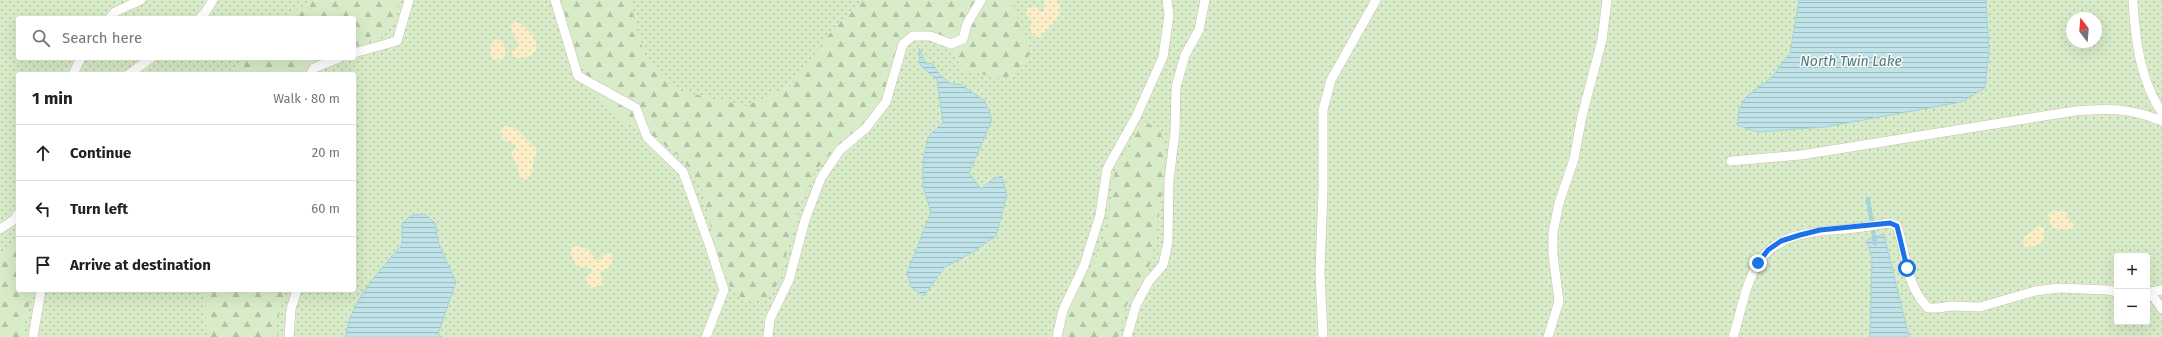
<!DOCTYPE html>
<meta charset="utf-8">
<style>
:root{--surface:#fff;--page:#f2f2f2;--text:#202124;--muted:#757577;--line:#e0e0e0}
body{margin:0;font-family:"Fira Sans",sans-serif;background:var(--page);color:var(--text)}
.controls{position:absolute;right:12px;bottom:12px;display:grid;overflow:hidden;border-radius:4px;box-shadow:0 4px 16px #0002}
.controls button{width:36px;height:36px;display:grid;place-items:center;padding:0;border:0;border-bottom:1px solid var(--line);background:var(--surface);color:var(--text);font:20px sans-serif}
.compass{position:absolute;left:2066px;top:12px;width:36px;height:36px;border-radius:50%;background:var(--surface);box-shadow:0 4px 16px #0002;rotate:344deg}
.stop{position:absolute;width:12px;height:12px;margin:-9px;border:3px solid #1a73e8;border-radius:50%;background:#fff}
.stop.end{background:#1a73e8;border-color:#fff;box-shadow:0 1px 4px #0008}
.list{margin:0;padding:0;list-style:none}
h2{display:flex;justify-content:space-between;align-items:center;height:52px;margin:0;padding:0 16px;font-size:17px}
h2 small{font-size:13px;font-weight:400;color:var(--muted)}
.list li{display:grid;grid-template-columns:26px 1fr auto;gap:12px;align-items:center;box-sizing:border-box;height:56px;padding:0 16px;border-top:1px solid var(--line)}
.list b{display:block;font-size:15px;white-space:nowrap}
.list em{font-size:13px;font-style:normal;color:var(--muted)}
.icon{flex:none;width:22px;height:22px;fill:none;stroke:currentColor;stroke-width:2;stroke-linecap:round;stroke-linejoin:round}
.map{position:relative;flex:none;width:2162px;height:337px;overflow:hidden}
.search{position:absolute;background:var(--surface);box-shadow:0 4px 16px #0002;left:16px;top:16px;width:340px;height:44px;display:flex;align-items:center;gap:10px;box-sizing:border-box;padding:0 14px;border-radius:4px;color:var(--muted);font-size:15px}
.panel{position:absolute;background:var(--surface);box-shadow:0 4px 16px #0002;left:16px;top:72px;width:340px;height:220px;border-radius:4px}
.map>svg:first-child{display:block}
.grass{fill:url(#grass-dots);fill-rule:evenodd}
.forest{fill:url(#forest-firs)}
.sand{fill:url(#sand-dots)}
.water{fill:url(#water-rules);stroke:#a5d3da}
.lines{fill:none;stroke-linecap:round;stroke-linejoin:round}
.stream{stroke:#a5d3da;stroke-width:4.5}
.lane-casing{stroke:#d1beb0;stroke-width:10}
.lane{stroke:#fff;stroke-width:9}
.route{stroke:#1a73e8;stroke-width:5}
.labels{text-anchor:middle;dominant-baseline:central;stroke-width:3;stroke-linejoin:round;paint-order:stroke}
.water-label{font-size:14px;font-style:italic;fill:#437c86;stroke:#fffaf3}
</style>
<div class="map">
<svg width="2162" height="337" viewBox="0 0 2162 337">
<defs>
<pattern id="grass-dots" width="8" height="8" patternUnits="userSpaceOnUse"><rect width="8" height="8" fill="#d8ecc9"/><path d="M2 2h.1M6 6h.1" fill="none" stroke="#b4c2a5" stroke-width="1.8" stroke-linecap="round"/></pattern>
<pattern id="forest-firs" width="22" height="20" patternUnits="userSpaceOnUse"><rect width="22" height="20" fill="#d8ecc9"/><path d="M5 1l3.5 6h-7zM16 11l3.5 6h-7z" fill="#b4c2a5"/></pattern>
<pattern id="sand-dots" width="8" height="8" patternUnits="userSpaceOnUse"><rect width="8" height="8" fill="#fcefc7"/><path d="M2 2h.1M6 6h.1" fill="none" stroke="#d1c5a4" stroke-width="1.8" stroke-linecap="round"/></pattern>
<pattern id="water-rules" width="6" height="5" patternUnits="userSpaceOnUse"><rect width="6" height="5" fill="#bfe3e8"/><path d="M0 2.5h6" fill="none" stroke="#a0bbbe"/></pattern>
</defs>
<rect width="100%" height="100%" fill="#fdf6ec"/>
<!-- grass -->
<path class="grass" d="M0 0H2162V337H0ZM18 18H354V58H18ZM2072 18H2096V42H2072ZM18 74H354V290H18ZM2117 256H2147V322H2117Z"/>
<!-- forest -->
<path class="forest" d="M311 0H400L393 23 381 38 354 46V18H286Z
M561 0H629L646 60 680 91 746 106 792 85 834 28 863 0H1012L1030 52 1024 69 1003 79 964 70 952 52 934 33C920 34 909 35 899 47 891 56 888 91 877 106 860 132 823 153 810 181 795 214 789 251 777 285L765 299 744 300 731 290 715 246 703 192 684 160 661 142 622 121 598 96 575 52Z
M243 58H321L313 61 301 74H230Z
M1142 120 1160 130 1166 155 1156 241 1147 274 1126 306 1118 337H1063L1071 301 1093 265 1107 228 1115 171Z
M18 240V290H32L22 337H0V256Z
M205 290H285L277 324 278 337H208L206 331Z"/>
<!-- sand -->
<path class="sand" d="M1045 0H1056C1068 15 1048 27 1039 38L1033 35 1030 28 1032 23 1026 12 1027 8 1036 7 1040 12H1044Z
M515 21C527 25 548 48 529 56 524 58 519 59 513 57L512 52 519 44 513 34 511 26Z
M495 39 500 40C507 45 507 55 501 60L493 59C489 52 489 45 495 39Z
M504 126C520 125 523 140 536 148 538 154 536 155 534 160 531 169 534 174 525 180L519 177 518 168 511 153 517 147 516 145 504 140 500 132Z
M2055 211 2066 212 2068 219 2075 225 2071 230 2052 228 2048 215Z
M2039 226 2044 228 2043 242 2032 247H2024L2023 238Z
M575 246 588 249 596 260H599L605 253H610L613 256 611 266 600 272 603 285 590 288 586 281 587 277 594 271 589 268 576 266 570 250Z"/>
<!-- water -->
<path class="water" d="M1799 0H1986L1989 52 1985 88 1961 102 1825 127 1757 132 1737 125 1739 109 1746 97 1772 77 1790 53Z
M919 48 926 64 932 63 940 75 951 84H960L985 101 992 120 969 173 981 189 993 179 1002 176 1007 195 996 236 971 253 945 267 924 296 911 287 907 273 931 212 923 186V161L928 137 943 122 937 80 920 65Z
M425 214 435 223 439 244 456 282 438 334 442 337H346C348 304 380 270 402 245V223L412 215Z
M1884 234 1909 337H1870L1872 259 1867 240Z"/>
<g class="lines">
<!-- stream -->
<path class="stream" d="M1868 199 1875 243"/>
<!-- lane casing -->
<g class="lane-casing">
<path id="lane" d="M555 0 578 76 636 108 647 137 683 172 709 244 724 290 706 337
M2133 0C2135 39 2140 80 2162 113
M110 18 115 12 141 0
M200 18 205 13 213 0
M354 53 397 41 409 0
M73 74 81 58
M129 74 151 58
M311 74 314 68 339 58
M1731 161 1801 155 2075 111C2108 108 2131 108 2162 121
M0 229 14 220 18 214
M2162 290 2150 292 2162 309
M33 337 41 290
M289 337 291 309 297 290
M768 337 770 319 789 280 805 220 821 178 840 150 866 128 886 102 903 44 913 36H930L951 44 963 39 967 24 981 0
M1057 337 1063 310 1084 266 1100 215 1107 169 1136 117 1163 57 1169 15 1167 0
M1127 337 1136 305 1149 281 1163 265 1168 242 1169 180 1175 132 1176 87 1185 55 1199 30 1205 0
M1323 337 1320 272 1323 189V110L1331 80 1376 0
M1548 337 1559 301 1553 255V233L1559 203 1574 159 1582 116 1602 40 1607 0
M1733 337C1741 313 1745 283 1759 262 1781 229 1822 232 1856 228 1867 227 1878 224 1890 223L1897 226C1908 256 1904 283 1928 308H1938L1951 306 1980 307 2035 291 2059 288 2108 290 2117 292"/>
</g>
<!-- lane -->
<use href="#lane" class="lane"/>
</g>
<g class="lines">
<!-- route -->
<path class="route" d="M1758 263 1768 250 1781 241 1800 235 1820 230 1890 223 1897 226 1907 268"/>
</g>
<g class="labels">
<!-- water labels -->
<g class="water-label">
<text x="1851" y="61">North Twin Lake</text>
</g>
</g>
</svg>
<div class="controls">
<button>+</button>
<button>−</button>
</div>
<svg class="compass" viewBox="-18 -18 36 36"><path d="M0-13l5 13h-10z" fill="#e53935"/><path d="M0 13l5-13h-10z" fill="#757577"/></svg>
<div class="stop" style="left:1907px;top:268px"></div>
<div class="stop end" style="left:1758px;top:263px"></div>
<div class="search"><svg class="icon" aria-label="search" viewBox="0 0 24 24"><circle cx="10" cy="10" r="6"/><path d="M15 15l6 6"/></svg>Search here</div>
<section class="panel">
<h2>1 min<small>Walk · 80 m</small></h2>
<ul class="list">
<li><svg class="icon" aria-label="ahead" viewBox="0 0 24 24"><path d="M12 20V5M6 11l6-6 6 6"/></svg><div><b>Continue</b></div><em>20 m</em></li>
<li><svg class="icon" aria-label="left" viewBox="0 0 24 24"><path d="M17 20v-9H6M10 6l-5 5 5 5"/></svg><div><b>Turn left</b></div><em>60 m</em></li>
<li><svg class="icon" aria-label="arrive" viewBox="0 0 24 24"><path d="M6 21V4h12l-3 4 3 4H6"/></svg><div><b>Arrive at destination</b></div></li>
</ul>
</section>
</div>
